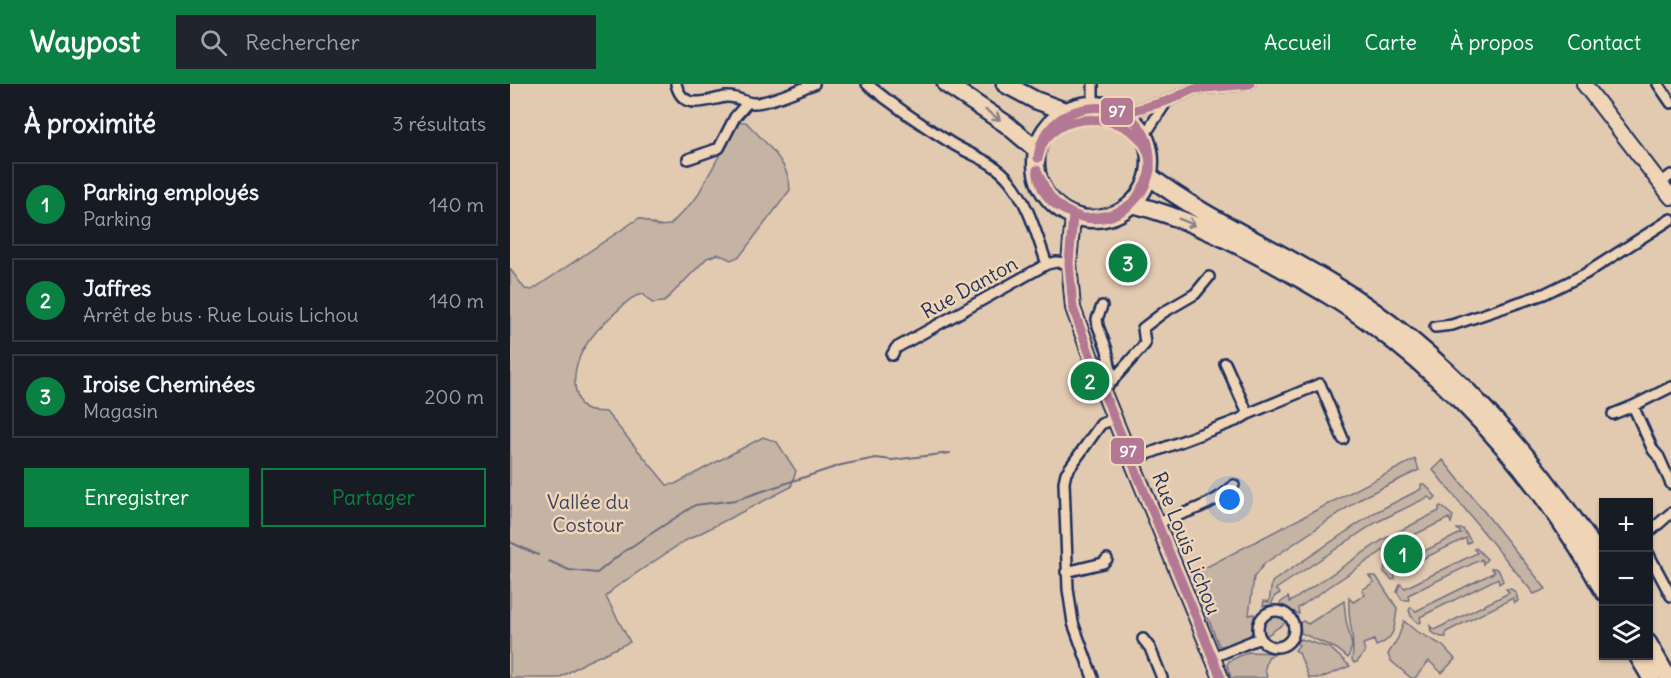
<!DOCTYPE html>
<html lang="fr">
<meta charset="utf-8">
<style>
:root{--surface:#171b24;--page:#20242c;--text:#f1f3f6;--muted:#9ea1a6;--line:#363941;--accent:#0b8043}
body{margin:0;font-family:Delius,sans-serif;background:var(--page);color:var(--text)}
.controls{position:absolute;right:18px;bottom:18px;display:grid;overflow:hidden;border-radius:0px;box-shadow:0 2px 4px #0004}
.controls button{width:54px;height:54px;display:grid;place-items:center;padding:0;border:0;border-bottom:2px solid var(--line);background:var(--surface);color:var(--text);font:30px sans-serif}
.you{position:absolute;left:720px;top:416px;width:21px;height:21px;margin:-15px;border:4px solid #fff;border-radius:50%;background:#1a73e8;box-shadow:0 0 0 9px #1a73e833}
.badge{display:grid;place-items:center;width:39px;height:39px;border-radius:50%;background:var(--accent);color:#fff;font-size:20px;font-weight:700}
.pin{position:absolute;translate:-50% -50%;border:3px solid #fff;box-shadow:0 2px 6px #0006}
.list{margin:0;padding:0;list-style:none}
h2{display:flex;justify-content:space-between;align-items:center;height:78px;margin:0;padding:0 24px;font-size:26px}
h2 small{font-size:20px;font-weight:400;color:var(--muted)}
.list li{display:grid;grid-template-columns:39px 1fr auto;gap:18px;align-items:center;box-sizing:border-box;height:84px;margin:0 12px 12px;padding:0 12px;border:2px solid var(--line);border-radius:0px}
.list b{display:block;font-size:22px;white-space:nowrap}
.list p{margin:0;font-size:20px;white-space:nowrap;color:var(--muted)}
.list em{font-size:20px;font-style:normal;color:var(--muted)}
.actions{display:flex;gap:12px;padding:18px 24px}
.actions a{flex:1;padding:14px 0;border:2px solid var(--accent);border-radius:0px;text-align:center;font-size:21px;color:var(--accent)}
.actions .main{background:var(--accent);color:#fff}
.icon{flex:none;width:33px;height:33px;fill:none;stroke:currentColor;stroke-width:2;stroke-linecap:round;stroke-linejoin:round}
.map{position:relative;flex:none;width:1161px;height:594px;overflow:hidden}
header{display:flex;align-items:center;gap:36px;box-sizing:border-box;height:84px;padding:0 30px;background:var(--accent);color:#fff}
header strong{font-size:28px}
nav{display:flex;gap:33px;margin-inline-start:auto;font-size:21px}
.search{width:420px;height:54px;background:var(--page);display:flex;align-items:center;gap:15px;box-sizing:border-box;padding:0 21px;border-radius:0px;color:var(--muted);font-size:22px}
main{display:flex}
aside{flex:1;background:var(--surface)}
.map>svg:first-child{display:block}
.green{fill:#c5b3a4;stroke:#707181;stroke-width:1.5}
.lines{fill:none;stroke-linecap:round;stroke-linejoin:round}
.stream{stroke:#6a6c7f;stroke-width:2}
.street-casing{stroke:#1b2f5e;stroke-width:14}
.secondary-casing{stroke:#1b2f5e;stroke-width:18}
.highway-casing{stroke:#1b2f5e;stroke-width:21}
.street{stroke:#efd4b6;stroke-width:9}
.secondary{stroke:#efd4b6;stroke-width:14}
.highway{stroke:#efd4b6;stroke-width:16}
.bus-1-casing{stroke:#efd4b6;stroke-width:14}
.bus-1{stroke:#b27894;stroke-width:9}
.oneway{stroke:#85828a}
.labels{text-anchor:middle;dominant-baseline:central;stroke-width:5;stroke-linejoin:round;paint-order:stroke}
.street-label{font-size:20px;fill:#1b2f5e;stroke:#efd4b6}
.park-label{font-size:20px;fill:#344368;stroke:#efd4b6}
.line-badge{stroke:#efd4b6;stroke-width:2}
.badge-label{font-size:16px;text-anchor:middle;font-weight:bold;fill:#fff}
</style>
<header>
<strong>Waypost</strong>
<div class="search"><svg class="icon" aria-label="search" viewBox="0 0 24 24"><circle cx="10" cy="10" r="6"/><path d="M15 15l6 6"/></svg>Rechercher</div>
<nav><a>Accueil</a><a>Carte</a><a>À propos</a><a>Contact</a></nav>
</header>
<main>
<aside>
<h2>À proximité<small>3 résultats</small></h2>
<ul class="list">
<li><span class="badge">1</span><div><b>Parking employés</b><p>Parking</p></div><em>140 m</em></li>
<li><span class="badge">2</span><div><b>Jaffres</b><p>Arrêt de bus · Rue Louis Lichou</p></div><em>140 m</em></li>
<li><span class="badge">3</span><div><b>Iroise Cheminées</b><p>Magasin</p></div><em>200 m</em></li>
</ul>
<div class="actions"><a class="main">Enregistrer</a><a>Partager</a></div>
</aside>
<div class="map">
<svg width="1161" height="594" viewBox="0 0 1161 594">
<rect width="100%" height="100%" fill="#e2cab1"/>
<filter id="ink" filterUnits="userSpaceOnUse"><feTurbulence type="fractalNoise" baseFrequency=".0167" numOctaves="2"/><feDisplacementMap in="SourceGraphic" scale="12" xChannelSelector="R" yChannelSelector="G"/><feConvolveMatrix kernelMatrix="1 2 1 2 8 2 1 2 1" color-interpolation-filters="sRGB"/></filter>
<g filter="url(#ink)">
<!-- green -->
<path class="green" d="M230 38H236C254 58 280 78 280 106L230 172 221 176 208 170 197 174 154 218 142 219 133 210C121 212 115 220 106 228 82 249 57 277 67 311 69 317 71 324 77 326 82 328 91 327 96 328L157 401 165 400 253 353 267 358 286 387 281 403 173 458 103 505 96 513 120 558 76 578 49 594H0V185L15 205 22 206 129 134 148 142 160 141 186 114 225 43Z
M905 375 909 386 853 413 754 480 744 493 739 531 744 530C744 536 744 544 741 550 736 557 718 562 709 562L681 491Z
M933 376 1036 505 1024 510 923 386Z
M911 400H915L926 413 923 416 918 413 865 439 766 505 770 509 765 512 761 521 753 522 754 517 759 518 762 498 864 429 911 405Z
M931 422 943 432 941 439 939 434 877 464 788 524 789 530 770 522V519L778 513 780 518 874 455 929 427V423Z
M947 445H953L961 457 957 460 956 454 885 488V495L882 496 874 488 875 481 880 484 951 449Z
M966 464 977 475 973 480 972 475 898 511 899 516H892L887 508 890 500 895 504 967 469 964 465Z
M981 484H985L989 487 993 497 989 500 988 494 910 533 911 538 908 539 901 532 899 526 901 523 906 527 985 488Z
M859 492H866L887 524C885 542 885 556 866 562L864 556 853 560 855 568 847 578 844 579 842 576C846 551 837 538 839 514L843 518 855 511 852 506 864 498Z
M996 505H1001L1006 509 1008 517 1005 519 1003 514 936 548V553H931L921 548 920 542 924 546 999 509Z
M834 517 836 536 842 562 838 574 827 565 791 549 790 539 793 537 798 540Z
M765 531 773 533 776 538 756 552 753 550C751 540 755 534 765 531Z
M894 537 906 547 932 561 945 575 932 589 919 577 905 594H901L880 576 878 570 888 554Z
M791 555 820 564 840 582 811 594H799L789 569 785 566 789 561 786 559Z
M738 568 768 569 758 573 755 584 757 594H721L717 581 719 577Z"/>
<g class="lines">
<!-- stream -->
<path class="stream" d="M0 458 28 471
M39 477 59 486 87 489 113 468 185 421 226 416 331 381 366 374 382 376 440 369"/>
<!-- street casing -->
<g class="street-casing">
<path id="street" d="M166 0C173 28 196 16 216 13 227 12 233 18 243 19 256 20 290 5 304 0
M357 0C383 21 412 41 441 59 460 71 484 77 499 96 518 118 527 152 537 180
M1148 0 1161 19
M583 20V0
M614 29 657 17 684 5 740 0
M634 52 657 17
M178 75 209 64 225 33 238 18
M1151 99 1161 91
M592 222 587 235 588 242 597 266 603 297
M925 243 942 241 1034 210 1075 190 1161 135
M382 271 386 264 537 180 546 178 559 179
M715 279 738 330
M1161 303 1123 322 1143 366 1149 373 1161 400
M593 307 635 260 633 244 654 228 685 210 699 193
M1103 330 1123 322
M622 376 728 336 738 330 810 300 833 355
M648 439C674 428 704 422 724 401
M1138 449 1161 429
M1138 469 1161 512
M556 488 593 479 597 475
M748 545a18 18 0 1 1 36 0a18 18 0 1 1-36 0Z
M633 555 640 564 652 594
M703 573 750 554
M583 594 563 539 558 505 554 398 556 389 591 340 605 335"/>
</g>
<!-- secondary casing -->
<g class="secondary-casing">
<path id="secondary" d="M1074 0 1161 113
M563 132 559 179 563 224 593 307 711 594"/>
</g>
<!-- highway casing -->
<g class="highway-casing">
<path id="highway" d="M436 0 496 40 527 66
M495 0 525 16 555 27
M526 78a57 57 0 1 1 114 0a57 57 0 1 1-114 0Z
M639 92C696 135 762 163 823 200 936 269 1022 369 1094 479
M622 120C672 132 719 156 764 180 796 198 831 217 860 239 957 311 1036 403 1094 508
M1138 559 1158 594
M1128 572 1141 594"/>
</g>
<!-- street -->
<use href="#street" class="street"/>
<!-- secondary -->
<use href="#secondary" class="secondary"/>
<!-- highway -->
<use href="#highway" class="highway"/>
<!-- bus-1 casing -->
<g class="bus-1-casing">
<path id="bus-1" d="M614 29 657 17 684 5 740 0
M528 74C534 10 636 4 640 73 641 89 637 103 626 115
M528 74C530 68 531 61 535 56 563 19 644 34 640 86 639 95 630 107 626 115
M527 86C537 111 544 124 570 133
M527 86C531 114 545 124 570 133
M563 132 559 179 563 224 593 307 711 594
M575 134C595 137 613 130 626 115
M575 134C596 133 611 130 626 115"/>
</g>
<!-- bus-1 -->
<use href="#bus-1" class="bus-1"/>
</g>
<!-- one-way arrows -->
<defs><path id="oneway-shaft" d="M-6 0H5M1.5-3L5.5 0L1.5 3" fill="none" stroke-width="1.6" stroke-linecap="round" stroke-linejoin="round" transform="scale(1.5)"/></defs>
<g class="oneway">
<use href="#oneway-shaft" transform="translate(483 31) rotate(34)"/>
<use href="#oneway-shaft" transform="translate(677 138) rotate(22)"/>
</g>
</g>
<g class="labels">
<!-- street labels -->
<g class="street-label">
<text transform="translate(459 203) rotate(-29)">Rue Danton</text>
<text transform="translate(677 459) rotate(68)">Rue Louis Lichou</text>
</g>
<!-- park labels -->
<g class="park-label">
<text x="78" y="417">Vallée du<tspan x="78" dy="23">Costour</tspan></text>
</g>
</g>
<g class="line-badge">
<rect x="590" y="13" width="34" height="29" rx="6" fill="#b27894"/>
<rect x="600" y="353" width="35" height="28" rx="6" fill="#b27894"/>
</g>
<g class="badge-label">
<text x="607" y="33">97</text>
<text x="618" y="373">97</text>
</g>
</svg>
<div class="controls">
<button>+</button>
<button>−</button>
<button><svg class="icon" aria-label="layers" viewBox="0 0 24 24"><path d="M12 4l9 5-9 5-9-5zM3 14l9 5 9-5"/></svg></button>
</div>
<div class="you"></div>
<div class="pin badge" style="left:893px;top:470px">1</div>
<div class="pin badge" style="left:580px;top:297px">2</div>
<div class="pin badge" style="left:618px;top:179px">3</div>
</div>
</main>
